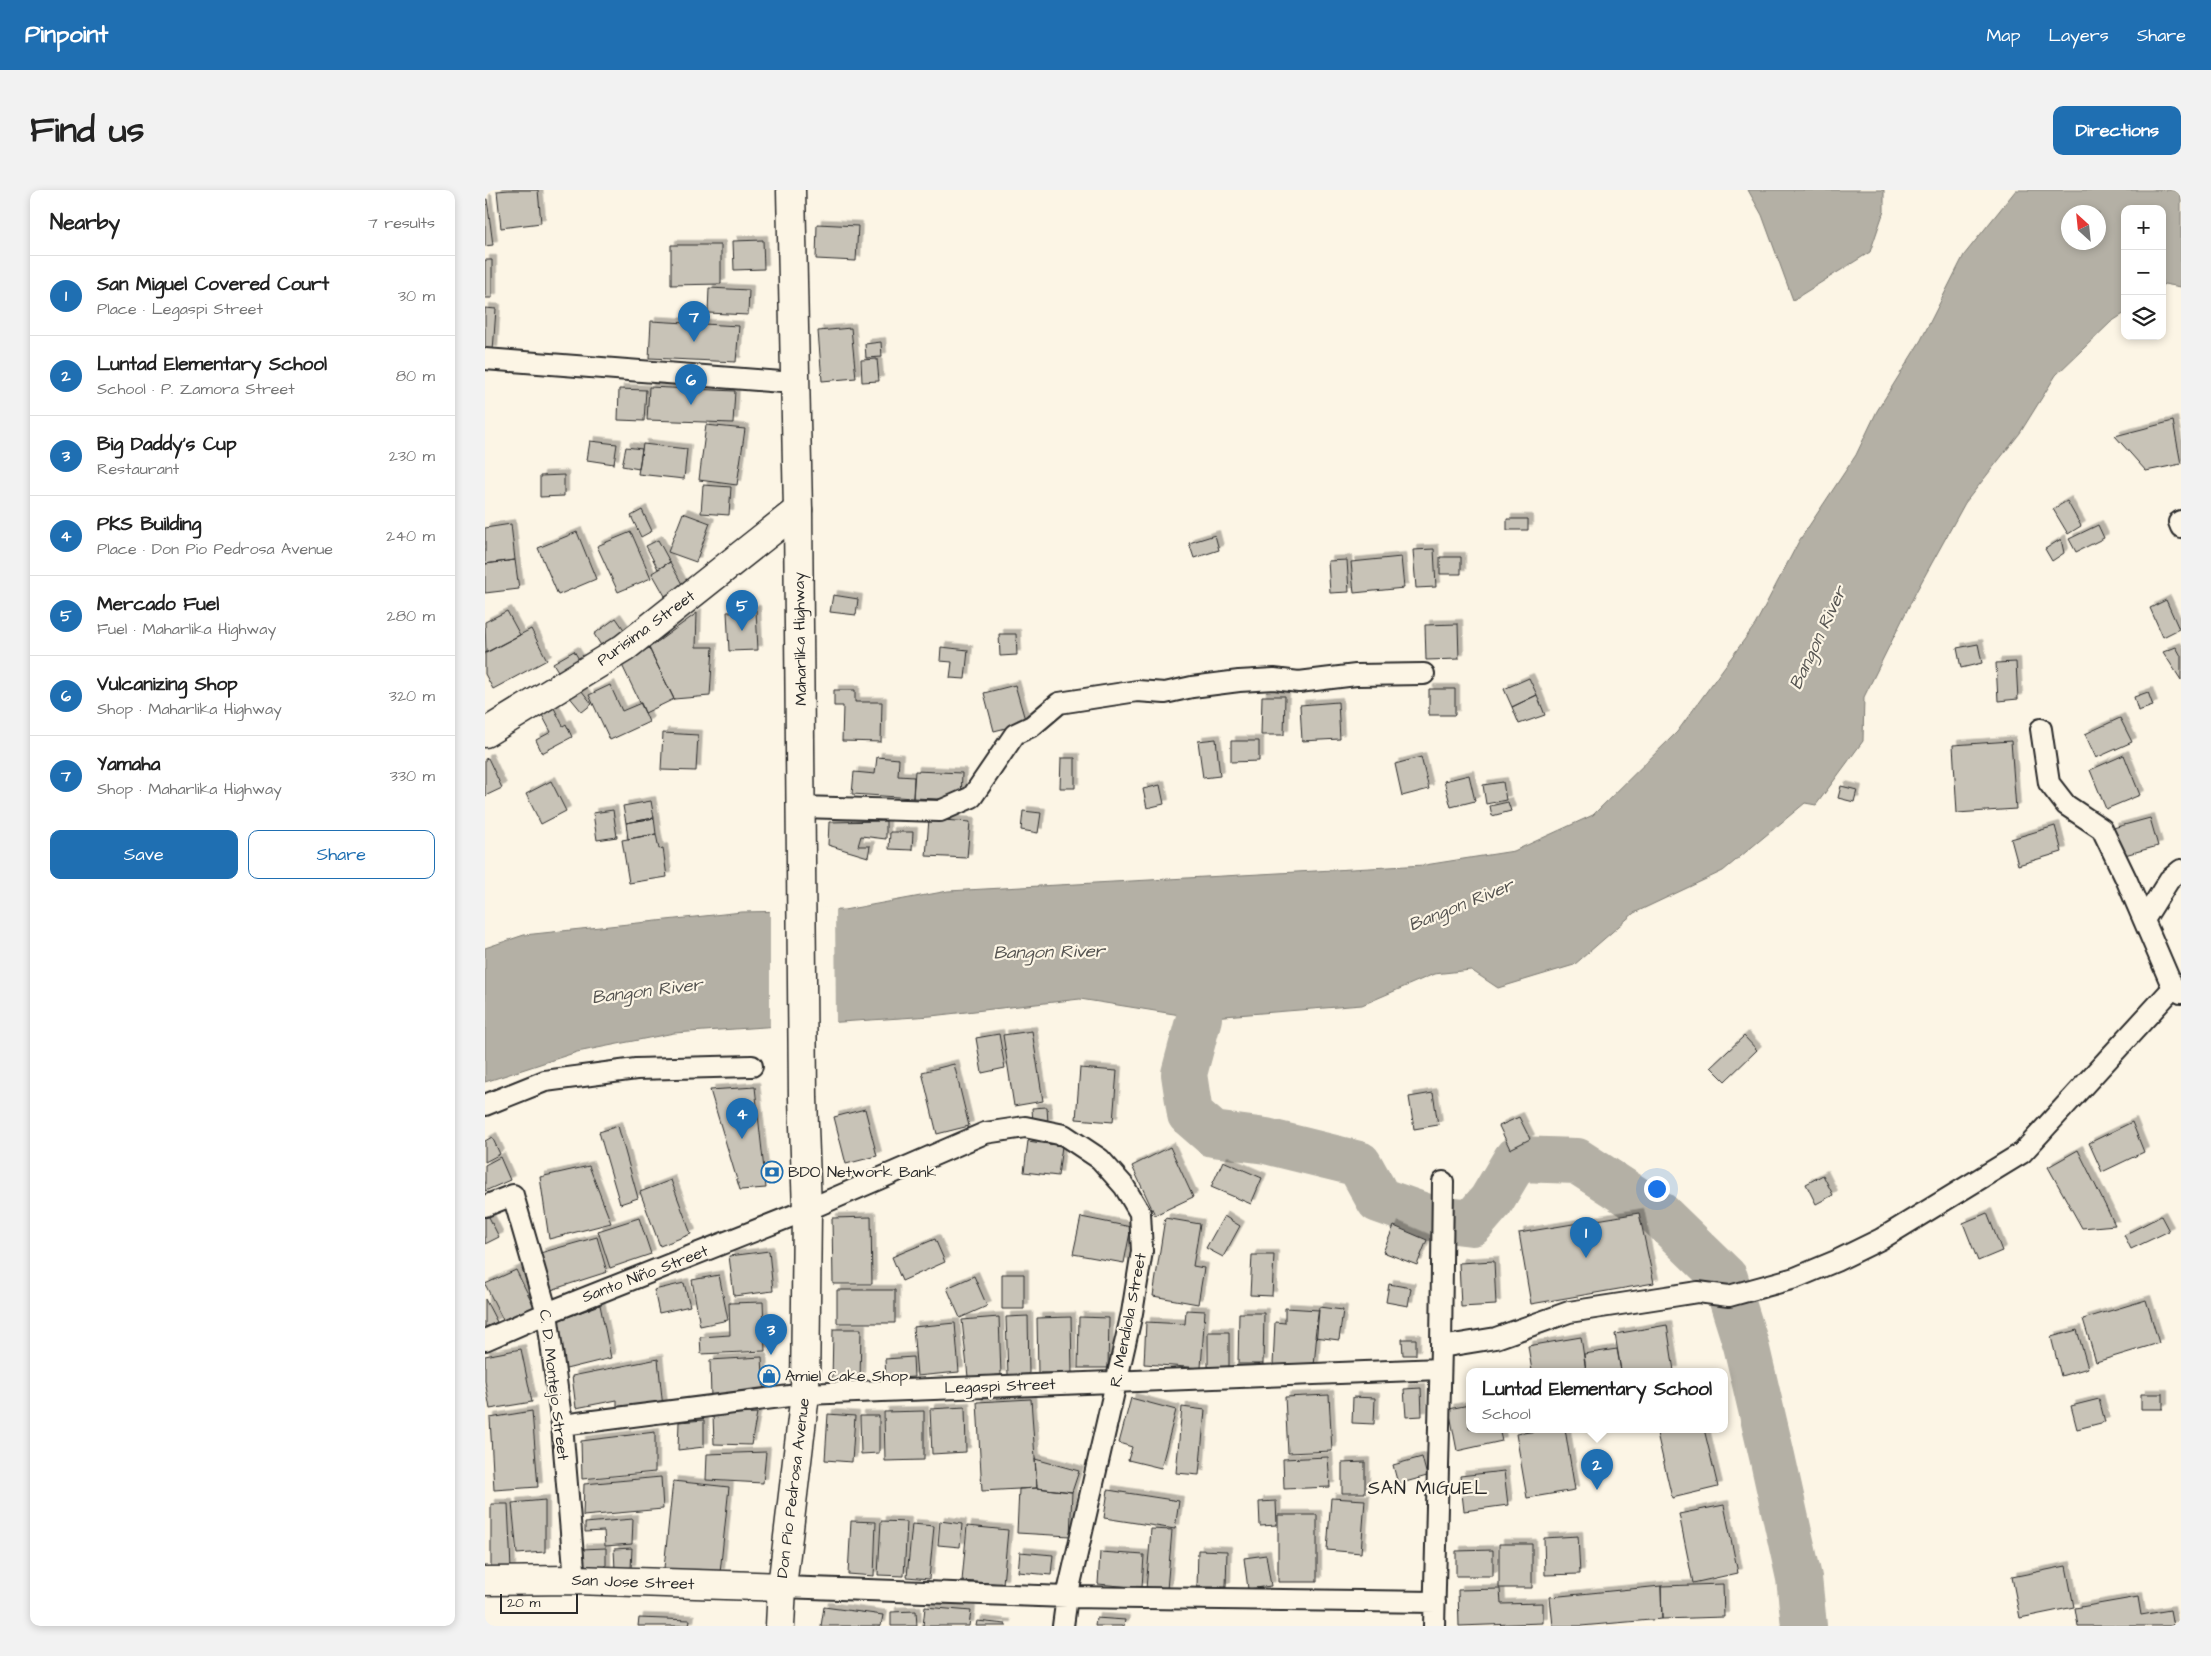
<!DOCTYPE html>
<meta charset="utf-8">
<style>
:root{--surface:#fff;--page:#f2f2f2;--text:#222;--muted:#767676;--line:#e0e0e0;--accent:#1f6fb2}
body{margin:0;font-family:"Architects Daughter",sans-serif;background:var(--page);color:var(--text)}
.controls{position:absolute;right:15px;top:15px;display:grid;overflow:hidden;border-radius:10px;box-shadow:0 2px 8px #0003}
.controls button{width:45px;height:45px;display:grid;place-items:center;padding:0;border:0;border-bottom:1px solid var(--line);background:var(--surface);color:var(--text);font:25px sans-serif}
.compass{position:absolute;left:1576px;top:15px;width:45px;height:45px;border-radius:50%;background:var(--surface);box-shadow:0 2px 8px #0003;rotate:333deg}
.scale{position:absolute;left:15px;bottom:12px;width:78px;box-sizing:border-box;padding-left:5px;border:2px solid #2b2b2b;border-top:0;font-size:14px;line-height:18px;white-space:nowrap;color:#2b2b2b;-webkit-text-stroke:4px #fcf5e5;paint-order:stroke}
.you{position:absolute;left:1171px;top:998px;width:18px;height:18px;margin:-12px;border:4px solid #fff;border-radius:50%;background:#1a73e8;box-shadow:0 0 0 8px #1a73e833}
.badge{display:grid;place-items:center;width:32px;height:32px;border-radius:50%;background:var(--accent);color:#fff;font-size:16px;font-weight:700}
.pin{position:absolute;translate:-50% -41px;filter:drop-shadow(0 1px 2px #0008)}
.pin::after{content:'';position:absolute;top:26px;width:18px;height:15px;background:inherit;clip-path:polygon(0 0,100% 0,50% 100%)}
.popup{position:absolute;left:981px;top:1178px;width:262px;height:65px;box-sizing:border-box;display:grid;place-content:center;border-radius:10px;background:var(--surface);filter:drop-shadow(0 1px 4px #0005);font-size:16px;white-space:nowrap;color:var(--muted)}
.popup b{font-size:19px;color:var(--text)}
.popup::after{content:'';position:absolute;left:50%;top:100%;margin-left:-10px;border:10px solid transparent;border-top-color:var(--surface)}
.list{margin:0;padding:0;list-style:none}
h2{display:flex;justify-content:space-between;align-items:center;height:65px;margin:0;padding:0 20px;font-size:21px}
h2 small{font-size:16px;font-weight:400;color:var(--muted)}
.list li{display:grid;grid-template-columns:32px 1fr auto;gap:15px;align-items:center;box-sizing:border-box;height:80px;padding:0 20px;border-top:1px solid var(--line)}
.list b{display:block;font-size:19px;white-space:nowrap}
.list p{margin:0;font-size:16px;white-space:nowrap;color:var(--muted)}
.list em{font-size:16px;font-style:normal;color:var(--muted)}
.actions{display:flex;gap:10px;padding:15px 20px}
.actions a{flex:1;padding:11px 0;border:1px solid var(--accent);border-radius:10px;text-align:center;font-size:18px;color:var(--accent)}
.actions .main{background:var(--accent);color:#fff}
.icon{flex:none;width:28px;height:28px;fill:none;stroke:currentColor;stroke-width:2;stroke-linecap:round;stroke-linejoin:round}
.map{position:relative;flex:none;width:1696px;height:1436px;overflow:hidden;border-radius:10px}
header{display:flex;align-items:center;gap:30px;box-sizing:border-box;height:70px;padding:0 25px;background:var(--accent);color:#fff}
header strong{font-size:24px}
nav{display:flex;gap:28px;margin-inline-start:auto;font-size:18px}
.intro{display:flex;align-items:center;justify-content:space-between;box-sizing:border-box;height:120px;padding:0 30px}
h1{margin:0;font-size:35px}
.button{padding:12px 22px;border-radius:10px;background:var(--accent);color:#fff;font-size:18px;font-weight:700}
main{display:flex;gap:30px;padding:0 30px}
aside{flex:1;background:var(--surface);border-radius:10px;box-shadow:0 2px 8px #0003}
.map>svg:first-child{display:block}
.water{fill:#b4b0a5;stroke:#7d7b74;fill-rule:evenodd}
.pier{fill:#fcf5e5}
.lines{fill:none;stroke-linecap:round;stroke-linejoin:round}
.river{stroke:#b4b0a5;stroke-width:46}
.building{fill:#c8c3b7;stroke:#2b2b2b;filter:url(#shadow)}
.street-casing{stroke:#2b2b2b;stroke-width:24}
.secondary-casing{stroke:#2b2b2b;stroke-width:31}
.highway-casing{stroke:#2b2b2b;stroke-width:31}
.street{stroke:#fcf5e5;stroke-width:20}
.secondary{stroke:#fcf5e5;stroke-width:28}
.highway{stroke:#fcf5e5;stroke-width:28}
.labels{text-anchor:middle;dominant-baseline:central;stroke-width:4.5;stroke-linejoin:round;paint-order:stroke}
.street-label{font-size:16px;fill:#2b2b2b;stroke:#fcf5e5}
.poi-label{font-size:16px;fill:#2b2b2b;stroke:#fcf5e5;text-anchor:start}
.water-label{font-size:18px;font-style:italic;fill:#545350;stroke:#fcf5e5}
.quarter-label{font-size:19px;letter-spacing:1px;fill:#2b2b2b;stroke:#fcf5e5}
</style>
<header>
<strong>Pinpoint</strong>
<nav><a>Map</a><a>Layers</a><a>Share</a></nav>
</header>
<div class="intro"><h1>Find us</h1><a class="button">Directions</a></div>
<main>
<aside>
<h2>Nearby<small>7 results</small></h2>
<ul class="list">
<li><span class="badge">1</span><div><b>San Miguel Covered Court</b><p>Place · Legaspi Street</p></div><em>30 m</em></li>
<li><span class="badge">2</span><div><b>Luntad Elementary School</b><p>School · P. Zamora Street</p></div><em>80 m</em></li>
<li><span class="badge">3</span><div><b>Big Daddy's Cup</b><p>Restaurant</p></div><em>230 m</em></li>
<li><span class="badge">4</span><div><b>PKS Building</b><p>Place · Don Pio Pedrosa Avenue</p></div><em>240 m</em></li>
<li><span class="badge">5</span><div><b>Mercado Fuel</b><p>Fuel · Maharlika Highway</p></div><em>280 m</em></li>
<li><span class="badge">6</span><div><b>Vulcanizing Shop</b><p>Shop · Maharlika Highway</p></div><em>320 m</em></li>
<li><span class="badge">7</span><div><b>Yamaha</b><p>Shop · Maharlika Highway</p></div><em>330 m</em></li>
</ul>
<div class="actions"><a class="main">Save</a><a>Share</a></div>
</aside>
<div class="map">
<svg width="1696" height="1436" viewBox="0 0 1696 1436">
<defs>
<filter id="shadow"><feDropShadow dx="4.5" dy="-4.5" stdDeviation="0" flood-color="#0004"/></filter>
</defs>
<rect width="100%" height="100%" fill="#fcf5e5"/>
<filter id="ink" filterUnits="userSpaceOnUse"><feTurbulence type="fractalNoise" baseFrequency=".02" numOctaves="2"/><feDisplacementMap in="SourceGraphic" scale="10" xChannelSelector="R" yChannelSelector="G"/><feConvolveMatrix kernelMatrix="1 2 1 2 8 2 1 2 1" color-interpolation-filters="sRGB"/></filter>
<g filter="url(#ink)">
<!-- water -->
<path class="water" d="M1263 0H1399V21L1385 62 1308 110 1277 25Z
M1531 0H1696V97L1679 94 1677 96V19H1640V123L1626 132 1571 185 1535 243 1480 313 1432 400 1379 507 1378 551 1331 615 1320 613 1238 681 1149 723 1089 775 1013 798 986 780 949 784 877 815 714 828 595 809 446 826 189 843 92 862 0 892V758L39 745 257 722 359 720 463 701 940 675 1029 661 1108 625 1192 542 1270 435 1314 351 1371 265 1392 221 1436 150 1479 65ZM1584 22H1614V52H1584Z"/>
<!-- pier -->
<path class="pier" d="M350 718 351 835 285 839V719Z"/>
<g class="lines">
<!-- river -->
<path class="river" d="M714 828 699 884 705 924 728 944 781 951 874 974 894 1010 945 1028 987 1033 1006 1011 1031 969 1092 971 1174 1024 1240 1088 1261 1155 1287 1266 1314 1388 1319 1436"/>
</g>
<!-- building -->
<path class="building" d="M24 0H53L56 33 16 38 12 1Z
M0 9H2L8 55 0 56Z
M332 34 373 36 371 71 331 69Z
M278 50 279 79 249 80 248 51Z
M186 55H236V94L186 95Z
M0 70H7V108H0Z
M224 98 264 100 263 125 223 123Z
M0 118 11 119 8 161 0 160Z
M166 131 254 136 251 172 164 168Z
M366 138 371 188 337 191 333 141Z
M396 152 397 167 381 168 380 154Z
M392 169 394 191 377 192 376 170Z
M164 197 250 201 248 233 162 230Z
M134 199 161 200 159 231 133 230Z
M1688 231 1696 274 1661 281 1630 246Z
M221 235 260 239 252 295 214 290Z
M105 251 132 254 129 274 102 270Z
M158 254 202 259 199 289 153 284Z
M141 257 157 259 154 279 137 276Z
M79 285V306L55 307V286Z
M218 295 246 297 244 325 216 323Z
M1582 311 1596 336 1583 344 1568 319Z
M157 320 167 341 156 347 146 326Z
M198 323 225 333 211 372 183 362Z
M1022 329H1043V340H1022Z
M26 334 30 370 0 374V338Z
M1613 335 1619 348 1591 362 1584 349Z
M92 342 111 389 73 405 53 358Z
M146 342 166 388 133 402 112 356Z
M730 345 734 360 709 368 704 353Z
M1576 349 1579 363 1567 371 1560 359Z
M173 350 185 372 173 379 161 356Z
M949 359 951 397 931 398 928 360Z
M916 367 919 398 869 403 866 372Z
M955 367H976V384H955Z
M30 370 34 399 0 403V374Z
M862 370 864 402 845 403 843 371Z
M185 372 198 396 180 406 167 383Z
M348 405 373 409 371 425 345 422Z
M1681 410 1694 439 1678 447 1665 418Z
M271 420 273 460 244 461 242 422Z
M22 421 35 445 1 463 0 432Z
M212 423 211 457H228L225 506 189 509 164 458Z
M131 428 140 441 117 457 109 444Z
M973 434 974 469 941 470 940 435Z
M46 439 62 470 8 499 0 484V463Z
M514 444H531L532 465 515 466Z
M1493 454 1497 473 1476 478 1472 458Z
M456 457 483 460 480 489 465 488 467 472 455 471Z
M1691 457 1696 466V490L1678 462Z
M164 458 189 509 160 523 136 473Z
M89 461 95 471 74 483 68 473Z
M1531 472 1533 509 1513 511 1511 473Z
M1044 488 1052 505 1027 517 1019 499Z
M125 495 137 521 156 513 164 532 125 550 104 505Z
M530 495 541 533 509 541 499 503Z
M93 496 107 514 97 522 83 505Z
M944 499H970V525H944Z
M349 500H370V512H397L396 552 357 551 358 516H349Z
M1663 502 1668 516 1653 521 1649 507Z
M1052 505 1060 525 1034 534 1027 517Z
M777 506H800L799 545H776Z
M853 512 855 549 817 551 815 515Z
M69 518 78 536 81 534 87 547 57 563 51 550 66 542 57 525Z
M1635 528 1647 552 1611 568 1600 544Z
M178 543 213 545 211 581 176 580Z
M731 549 735 586 718 588 713 551Z
M746 551H774V571L746 572Z
M1526 551 1531 619 1472 623 1468 555Z
M1639 565 1655 605 1621 619 1605 580Z
M392 567 414 569 413 586 429 587 428 608 367 604 369 582 390 584Z
M936 567 944 599 917 606 910 574Z
M3 568 17 598 0 606V569Z
M576 568H590V598H575Z
M430 581 477 583 476 610 428 608Z
M984 585 990 611 966 617 959 591Z
M66 591 81 621 56 634 41 604Z
M1018 592 1021 610 1001 614 998 595Z
M675 595 679 614 662 618 658 599Z
M1356 596 1372 600 1369 612 1353 608Z
M166 611 169 628 141 633 138 616Z
M1023 612 1026 621 1007 626 1005 616Z
M128 620 132 647 112 650 108 623Z
M538 621 556 623 553 643 536 640Z
M169 628 171 644 143 649 141 633Z
M1665 628 1673 656 1636 666 1628 638Z
M444 629 485 632 482 668 441 666Z
M401 631V649L376 646 373 656H385L383 667 343 655 344 632Z
M1570 636 1577 662 1533 675 1526 649Z
M405 642H428L427 660 404 659Z
M171 644 174 659 178 658 182 687 144 693 137 650Z
M547 841 558 911 529 916 518 845Z
M514 844 520 878 497 883 491 848Z
M1259 846 1272 860 1240 891 1226 877Z
M469 874 484 936 452 944 437 882Z
M595 878 632 881 628 932 591 929Z
M270 897 281 998 255 1000 225 900Z
M948 903 953 935 929 939 924 907Z
M562 917 563 933 548 934 547 918Z
M380 919 392 966 361 974 349 927Z
M1034 927 1045 949 1025 959 1014 936Z
M1647 932 1659 962 1617 982 1604 953Z
M133 936 153 1008 135 1014 114 942Z
M7 947 15 964 0 972V951Z
M543 951 577 956 573 986 539 982Z
M685 957 708 1007 670 1025 647 976Z
M1593 960 1630 1035 1597 1038 1563 977Z
M15 967 25 990 0 1001V975Z
M738 971 777 988 766 1014 726 997Z
M104 976 126 1033 64 1049 55 987Z
M1338 985 1348 1005 1331 1014 1321 994Z
M186 990 206 1044 175 1056 155 1002Z
M0 1019 14 1047 0 1054Z
M1154 1023 1169 1093 1046 1114 1034 1043Z
M1502 1023 1517 1061 1493 1071 1478 1033Z
M739 1026 755 1036 738 1067 721 1058Z
M1676 1026 1684 1041 1646 1059 1639 1045Z
M386 1027 387 1094H348L347 1028Z
M596 1027 646 1037 639 1073 588 1064Z
M154 1028 166 1064 125 1078 113 1041Z
M680 1028 715 1034 708 1076 719 1078 713 1114 668 1106Z
M909 1036 942 1050 932 1075 898 1062Z
M112 1047 122 1082 66 1100 55 1063Z
M450 1049 460 1072 417 1091 407 1067Z
M284 1061 288 1101 249 1106 244 1066Z
M767 1065H789L787 1106 765 1105Z
M1009 1071 1011 1115 976 1117 974 1073Z
M31 1080 51 1120 20 1134 0 1094Z
M517 1084H539V1119H517Z
M234 1085 243 1130 215 1136 207 1090Z
M489 1086 502 1116 475 1128 462 1098Z
M199 1093 205 1116 174 1123 169 1100Z
M904 1094 926 1098 923 1116 901 1112Z
M352 1100H410V1133H352Z
M0 1109 12 1132 0 1137Z
M1661 1110 1674 1153 1611 1172 1598 1129Z
M278 1112 280 1161 216 1164 215 1147 245 1145 244 1113Z
M115 1115 126 1168 77 1180 69 1132Z
M834 1117 858 1120 854 1150 830 1147Z
M800 1118 834 1120 829 1176 788 1175 790 1132 800 1133Z
M701 1120 720 1121 716 1178 659 1174 661 1132 700 1134Z
M754 1123H779L778 1174H753Z
M543 1126 544 1184 523 1185 521 1127Z
M514 1127 516 1185 483 1187 477 1130Z
M586 1127 587 1183H553L552 1128Z
M594 1127 624 1128 623 1178H593Z
M470 1133 474 1182 432 1186 428 1137Z
M1182 1135 1189 1181H1136L1130 1144Z
M348 1139H376L375 1192H347Z
M1592 1140 1603 1178 1576 1186 1566 1147Z
M723 1142H744V1179H723Z
M1096 1147 1101 1181H1047L1043 1156Z
M917 1149H931V1165H918Z
M36 1159 47 1212 5 1219 0 1191V1166Z
M1132 1159 1136 1181H1101L1099 1164Z
M277 1167 279 1204 226 1208 225 1170Z
M428 1167 429 1187 401 1189 400 1169Z
M173 1169 178 1218 132 1224V1210L91 1218 87 1186Z
M936 1198 937 1226 921 1227 919 1199Z
M1656 1204H1678V1219H1656Z
M844 1205 847 1261 803 1263 800 1207Z
M868 1207 890 1208 889 1234 867 1233Z
M646 1208 691 1220 676 1278 643 1270 647 1257 634 1253Z
M546 1209 552 1298 497 1301 492 1212Z
M1614 1209 1620 1232 1592 1239 1586 1216Z
M984 1215V1239H1014L1017 1251 972 1261 964 1219Z
M480 1217 481 1262 447 1264 445 1219Z
M697 1217 720 1220 714 1285 691 1283Z
M47 1221 53 1297 9 1300 5 1228Z
M439 1221V1270L400 1271 399 1222Z
M272 1223 266 1255 229 1254 228 1225Z
M343 1224 370 1226 367 1272 340 1270Z
M375 1226H394V1263L376 1264Z
M219 1230V1257L193 1260 194 1232Z
M1066 1239H1080L1090 1300 1042 1308 1031 1244Z
M1171 1239H1219L1233 1297 1187 1308Z
M170 1242V1282L97 1289 96 1251Z
M281 1262 278 1293 221 1290 222 1264Z
M843 1267 845 1297 799 1299 798 1269Z
M937 1267 942 1286 913 1294 908 1275Z
M550 1269 594 1281 587 1302 552 1298Z
M880 1272V1303H857V1273Z
M1019 1281 1023 1315 979 1321 975 1286Z
M176 1287 178 1319 98 1326 99 1294Z
M188 1291 244 1297 235 1383 179 1378Z
M552 1298 587 1302 585 1346 532 1343 534 1299Z
M623 1300 694 1311 690 1339 619 1328Z
M846 1308 880 1310 876 1363 842 1360Z
M60 1310V1362L32 1364 27 1313Z
M791 1311 792 1335 775 1336 774 1312Z
M6 1314H23L26 1379H6Z
M1239 1315 1253 1383 1208 1393 1194 1324Z
M793 1325H832V1392H793Z
M148 1329 147 1354 120 1356 119 1341 100 1342V1333Z
M366 1331 391 1332 389 1386 363 1384Z
M396 1331 422 1332 419 1386 393 1385Z
M455 1331 477 1334 475 1357 453 1355Z
M427 1334 449 1336 444 1389 422 1387Z
M482 1336 523 1340 518 1394 477 1391Z
M666 1339 687 1340 682 1400 661 1399Z
M1093 1346 1095 1384 1060 1385 1059 1348Z
M1014 1354H1047V1398H1014Z
M121 1358V1380L97 1381V1359Z
M147 1358 146 1379 130 1380 129 1359Z
M713 1360 742 1361 741 1397H712Z
M1008 1360V1386H971V1361Z
M535 1362 568 1365 566 1385 533 1382Z
M615 1362 659 1365 657 1398 613 1394Z
M781 1365 786 1396 763 1399 759 1368Z
M1581 1376 1589 1417 1535 1428 1527 1387Z
M1238 1394 1239 1427 1177 1429 1176 1396Z
M1176 1396 1177 1429 1096 1436H1068L1065 1407Z
M1015 1399 1016 1414 1058 1413V1433L974 1436 973 1400Z
M1653 1407 1656 1425 1685 1420 1688 1436H1593L1590 1418Z
M339 1417 398 1425 396 1436H336Z
M440 1417 486 1421 484 1436H438Z
M431 1421 432 1436H406V1422Z
M154 1428 205 1430 204 1436H153Z
M611 1428 640 1430 639 1436H610Z
M492 1431 521 1434V1436H491Z"/>
<g class="lines">
<!-- street casing -->
<g class="street-casing">
<path id="street" d="M0 169 310 193
M1696 331 1694 332 1696 337
M1556 539 1564 593 1581 615 1617 639 1642 691 1688 798
M316 617 455 621 487 607 530 544 547 536 574 513 652 501 680 503 707 497 754 491 789 489 814 492 871 485 939 484
M1659 730 1684 690 1696 680
M0 915 60 891 151 879 267 876
M0 1016 28 1005 62 1123 77 1235 90 1390
M0 1150 62 1123 322 1020 500 943 540 937 579 945 615 969 639 996 655 1023 657 1061 647 1123 582 1407 578 1436
M956 1157 958 992
M77 1235 320 1204 955 1179
M297 1397 582 1407 950 1412
M949 1436 956 1157 1011 1148 1084 1122 1213 1102 1244 1106 1310 1088 1351 1071 1396 1049 1537 963 1688 798 1696 803"/>
</g>
<!-- secondary casing -->
<g class="secondary-casing">
<path id="secondary" d="M0 543 139 458 313 320
M0 1391 90 1390 297 1397"/>
</g>
<!-- highway casing -->
<g class="highway-casing">
<path id="highway" d="M295 1436 297 1397 320 1204 322 1020 318 908 313 320 306 0"/>
</g>
<!-- street -->
<use href="#street" class="street"/>
<!-- secondary -->
<use href="#secondary" class="secondary"/>
<!-- highway -->
<use href="#highway" class="highway"/>
</g>
</g>
<!-- icons -->
<defs>
<g id="bank-ring" transform="scale(1.125)"><circle r="9.5" fill="#fcf5e5" stroke="#1f6fb2" stroke-width="1.5"/><path d="M-6-4H6V4H-6ZM0-2.3a2.3 2.3 0 1 0 0 4.6a2.3 2.3 0 1 0 0-4.6Z" fill="#1f6fb2"/></g>
<g id="shop-ring" transform="scale(1.125)"><circle r="9.5" fill="#fcf5e5" stroke="#1f6fb2" stroke-width="1.5"/><path d="M-5-2.5h2.3a2.7 3.5 0 0 1 5.4 0H5L5.5 6h-11ZM-1.5-2.5h3a1.5 2.3 0 0 0-3 0Z" fill="#1f6fb2"/></g>
</defs>
<g fill-rule="evenodd">
<use href="#bank-ring" x="287" y="982"/>
<use href="#shop-ring" x="284" y="1186"/>
</g>
<g class="labels">
<!-- street labels -->
<g class="street-label">
<text transform="translate(161 438) rotate(-36)">Purisima Street</text>
<text transform="translate(315 449) rotate(-91)">Maharlika Highway</text>
<text transform="translate(160 1084) rotate(-21)">Santo Niño Street</text>
<text transform="translate(643 1130) rotate(-79)">R. Mendiola Street</text>
<text transform="translate(69 1195) rotate(83)">C. D. Montejo Street</text>
<text transform="translate(515 1196) rotate(-2)">Legaspi Street</text>
<text transform="translate(308 1298) rotate(-83)">Don Pio Pedrosa Avenue</text>
<text transform="translate(148 1392) rotate(2)">San Jose Street</text>
</g>
<!-- poi labels -->
<g class="poi-label">
<text x="303" y="982">BDO Network Bank</text>
<text x="300" y="1186">Amiel Cake Shop</text>
</g>
<!-- water labels -->
<g class="water-label">
<text transform="translate(1333 448) rotate(-65)">Bangon River</text>
<text transform="translate(976 715) rotate(-22)">Bangon River</text>
<text transform="translate(564 762) rotate(-1)">Bangon River</text>
<text transform="translate(162 801) rotate(-7)">Bangon River</text>
</g>
<!-- quarter labels -->
<g class="quarter-label">
<text x="943" y="1298">SAN MIGUEL</text>
</g>
</g>
</svg>
<div class="controls">
<button>+</button>
<button>−</button>
<button><svg class="icon" aria-label="layers" viewBox="0 0 24 24"><path d="M12 4l9 5-9 5-9-5zM3 14l9 5 9-5"/></svg></button>
</div>
<svg class="compass" viewBox="-18 -18 36 36"><path d="M0-13l5 13h-10z" fill="#e53935"/><path d="M0 13l5-13h-10z" fill="#767676"/></svg>
<div class="scale">20 m</div>
<div class="you"></div>
<div class="pin badge" style="left:1101px;top:1068px">1</div>
<div class="pin badge" style="left:1112px;top:1300px">2</div>
<div class="popup"><b>Luntad Elementary School</b>School</div>
<div class="pin badge" style="left:286px;top:1165px">3</div>
<div class="pin badge" style="left:257px;top:949px">4</div>
<div class="pin badge" style="left:257px;top:441px">5</div>
<div class="pin badge" style="left:206px;top:215px">6</div>
<div class="pin badge" style="left:209px;top:152px">7</div>
</div>
</main>
